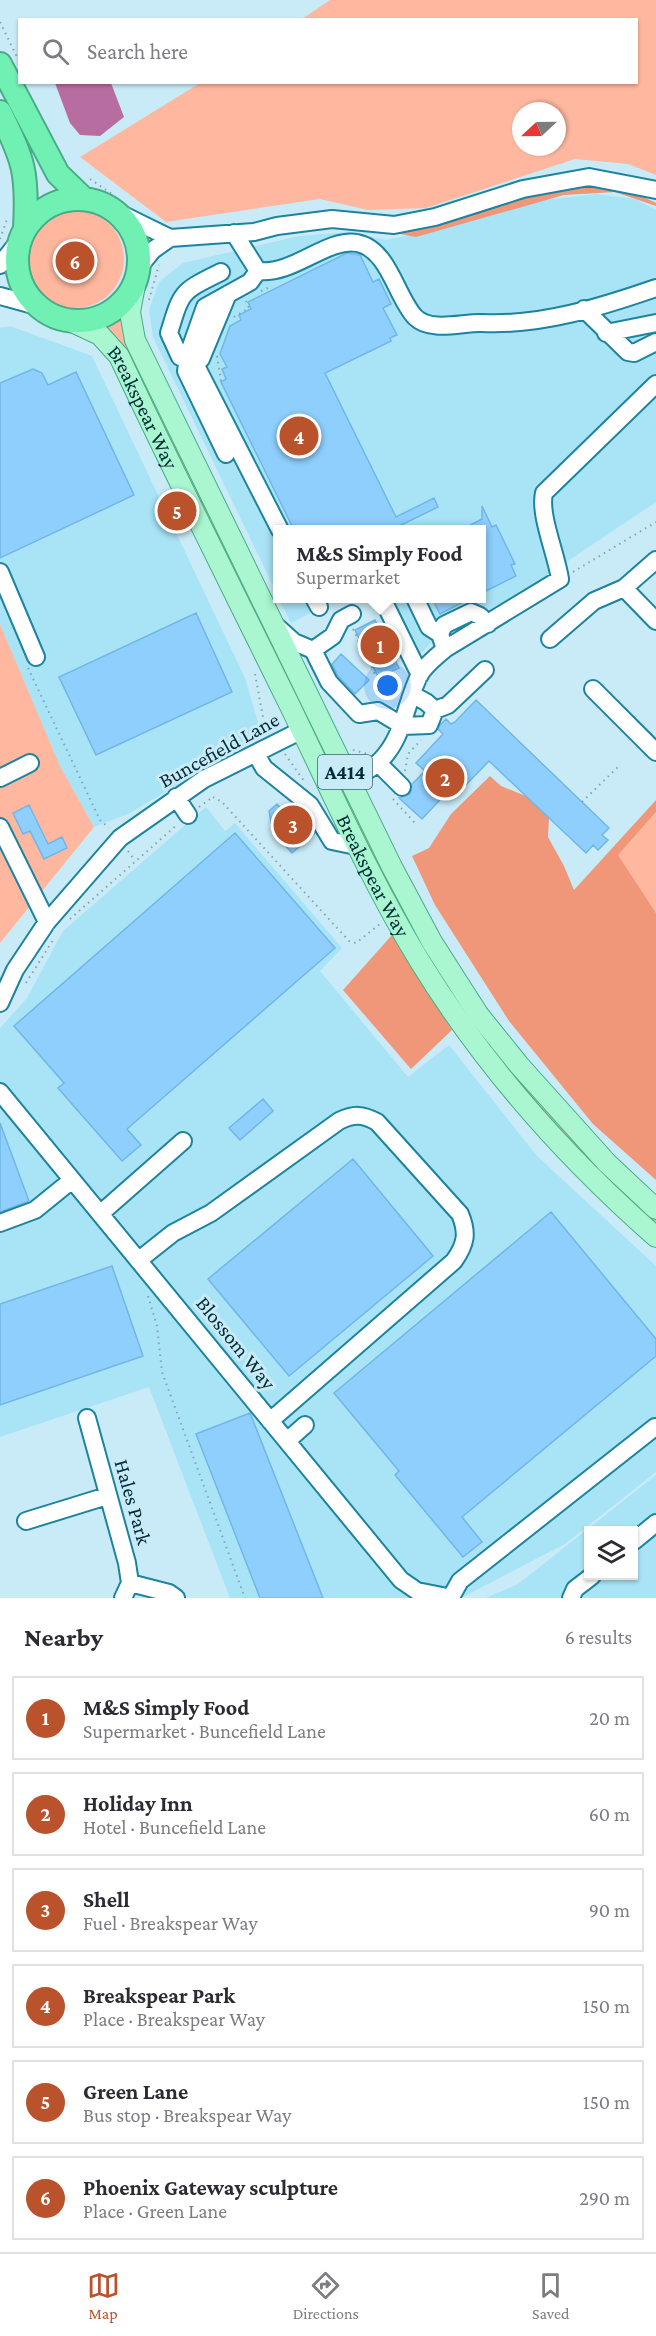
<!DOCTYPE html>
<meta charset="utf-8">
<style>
:root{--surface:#fff;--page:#f7f7f7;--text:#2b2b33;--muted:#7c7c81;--line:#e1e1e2;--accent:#ba522c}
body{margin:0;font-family:"Crimson Pro",serif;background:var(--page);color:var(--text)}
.controls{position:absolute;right:18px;bottom:18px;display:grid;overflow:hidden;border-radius:0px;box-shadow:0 2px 4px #0004}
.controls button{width:54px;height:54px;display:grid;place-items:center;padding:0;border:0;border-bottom:2px solid var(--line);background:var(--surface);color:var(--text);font:30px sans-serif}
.compass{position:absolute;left:512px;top:102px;width:54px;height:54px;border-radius:50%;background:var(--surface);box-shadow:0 2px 4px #0004;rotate:248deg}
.you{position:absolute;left:388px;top:686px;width:21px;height:21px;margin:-15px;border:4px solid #fff;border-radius:50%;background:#1a73e8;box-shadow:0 0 0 9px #1a73e833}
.badge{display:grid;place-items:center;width:39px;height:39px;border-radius:50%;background:var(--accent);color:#fff;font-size:20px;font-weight:700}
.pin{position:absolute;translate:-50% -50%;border:3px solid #fff;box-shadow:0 2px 6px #0006}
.popup{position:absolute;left:273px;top:525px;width:213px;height:78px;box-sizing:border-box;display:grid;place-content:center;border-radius:0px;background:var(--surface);filter:drop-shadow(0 2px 4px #0005);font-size:20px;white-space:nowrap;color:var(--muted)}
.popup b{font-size:22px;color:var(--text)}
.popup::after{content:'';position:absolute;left:50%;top:100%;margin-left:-12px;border:12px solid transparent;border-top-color:var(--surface)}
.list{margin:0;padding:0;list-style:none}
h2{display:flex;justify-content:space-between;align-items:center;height:78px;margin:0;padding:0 24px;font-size:26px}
h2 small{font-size:20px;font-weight:400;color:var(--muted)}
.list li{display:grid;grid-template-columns:39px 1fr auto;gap:18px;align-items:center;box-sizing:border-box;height:84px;margin:0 12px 12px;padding:0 12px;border:2px solid var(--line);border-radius:0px}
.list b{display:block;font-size:22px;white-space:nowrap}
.list p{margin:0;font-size:20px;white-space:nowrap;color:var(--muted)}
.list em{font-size:20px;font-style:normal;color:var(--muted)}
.icon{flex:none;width:33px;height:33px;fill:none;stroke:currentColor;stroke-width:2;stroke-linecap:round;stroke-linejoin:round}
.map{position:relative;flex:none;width:656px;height:1598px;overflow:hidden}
.search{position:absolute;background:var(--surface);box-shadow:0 2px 4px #0004;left:18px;right:18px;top:18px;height:66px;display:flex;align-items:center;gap:15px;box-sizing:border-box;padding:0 21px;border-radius:0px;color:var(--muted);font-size:22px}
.sheet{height:654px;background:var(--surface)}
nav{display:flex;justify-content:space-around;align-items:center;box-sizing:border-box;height:84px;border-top:2px solid var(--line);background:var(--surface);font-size:16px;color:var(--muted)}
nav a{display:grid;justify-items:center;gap:3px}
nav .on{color:var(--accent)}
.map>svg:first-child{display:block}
.built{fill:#a9e3f6;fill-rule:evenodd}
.green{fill:#ffb89f;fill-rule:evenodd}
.forest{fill:#ef9778}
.water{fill:#b86da0}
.building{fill:#8ecffd;stroke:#72b6e5;stroke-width:1.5}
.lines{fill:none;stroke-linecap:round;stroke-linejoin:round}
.minor-casing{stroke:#1c849e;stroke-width:20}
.major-casing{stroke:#49ab87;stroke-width:22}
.highway-casing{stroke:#49ab87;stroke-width:26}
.path{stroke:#81a6b2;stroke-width:2;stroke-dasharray:1.5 4.5;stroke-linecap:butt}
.minor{stroke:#fff;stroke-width:16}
.major{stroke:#a9f6d1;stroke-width:20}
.highway{stroke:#70f0b2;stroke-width:22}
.labels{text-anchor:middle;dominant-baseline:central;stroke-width:6;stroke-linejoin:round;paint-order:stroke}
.shield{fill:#c9ebf7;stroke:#3d6571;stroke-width:1.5}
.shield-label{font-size:20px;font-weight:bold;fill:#012c37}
.street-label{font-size:21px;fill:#012c37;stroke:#c9ebf7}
</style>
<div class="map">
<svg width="656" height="1598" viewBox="0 0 656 1598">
<rect width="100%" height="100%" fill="#c9ebf7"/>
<!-- built -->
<path class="built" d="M596 194 635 199 656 210V502L492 612 433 641 406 669 375 599 482 598V530H278V596L153 337 149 310 159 282 183 263 299 236 349 232 386 240 455 225 537 201Z
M10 326 92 356 245 678 262 735 128 814 94 827 60 766 0 624V328Z
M279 599H338L291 623Z
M206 807 225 831 235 823 342 948 320 971 408 1077 449 1045 537 1156 656 1266V1472L565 1544 461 1598H230L149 1387 0 1437V1028L27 998 63 931Z
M656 1475V1598H486L518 1584ZM588 1530H634V1576H588Z"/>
<!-- green -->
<path class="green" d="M330 0H656V175L628 164 575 159 426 208 368 210 320 199 166 222 80 157 200 83 636 82V20L302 19ZM521 111H557V147H521Z
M26 259a49 49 0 1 1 98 0a49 49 0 1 1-98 0Z
M120 311 135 357 127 361 115 339 98 323Z
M136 361 326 748 319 751 129 365Z
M0 624 60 766 94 827 0 943Z
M345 787 435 958 656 1216V1229C570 1149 482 1052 422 951 391 899 366 843 338 790Z
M656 812V913L617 855Z"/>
<!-- forest -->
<path class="forest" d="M581 183 618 185 656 203V206L615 192 564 195 416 237 385 231 537 188Z
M490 776 501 786 528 797 549 817 548 837 564 866 574 890 656 800V812L618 855 656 913V1180L593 1124 509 1021 435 905 412 856 429 848 451 814Z
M392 935 452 1030 411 1069 343 990Z"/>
<!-- water -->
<path class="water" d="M55 83H111L124 117 100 136 80 135 70 123Z"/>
<!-- building -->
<path class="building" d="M347 253 360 255 373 282 379 279 391 304 383 308 397 335 390 338 391 341 325 373 396 517 434 498 438 507 391 530H294L221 382 226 379 222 369 227 367 220 354 230 326 241 320 239 315 251 309 248 302Z
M33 369 42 373 48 385 76 372 134 495 0 558V383Z
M482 506 492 527 496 525 515 564 511 565 516 576 482 593V530H461L482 519Z
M432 598H471L440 614Z
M196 613 232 692 96 755 59 677Z
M375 620 399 668 378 677 355 630Z
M341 654 369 680 355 694 338 676 332 664Z
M476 700 609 828 602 835 608 840 598 850 593 845 586 853 489 761 460 791 454 785 422 819 399 798 410 794 412 784 425 771 416 763 443 734 438 729 440 725 446 719 451 724 455 722Z
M277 804 295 824 304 816 315 833 292 853 273 832 269 811Z
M29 805 48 844 62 837 67 848 44 859 30 831 23 834 13 813Z
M235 833 335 948 127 1129 141 1145 122 1161 58 1088 64 1083 14 1026Z
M263 1099 273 1111 240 1140 229 1128Z
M0 1123 29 1201 0 1212Z
M353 1159 433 1256 289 1376 208 1279Z
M551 1212 656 1339V1356L462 1517 482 1542 463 1557 395 1475 399 1471 334 1393Z
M112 1266 143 1356 0 1405V1304Z
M250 1413 323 1598H260L196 1434Z"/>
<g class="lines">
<!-- minor casing -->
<g class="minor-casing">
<path id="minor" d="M115 211 170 238 254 232 277 226 332 219 394 225 435 217 523 189 589 177 656 190
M234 233 258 271 250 282 205 307 189 352 280 530
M0 265 19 241
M139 267 153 250 170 238
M258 271C294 275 326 238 357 243 389 249 396 297 415 317 431 333 463 322 482 323 541 326 601 307 656 288
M0 296 37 306
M584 309 628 352 634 353 656 342
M606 333 656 323
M189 352 180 357 169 333C182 290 181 292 221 272
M189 352 186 371 226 454
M196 363 201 359 228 294
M0 572 36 657
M624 588 656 621
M314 598 319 607
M382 598 420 675
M415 598 429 627 440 634
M275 625 294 642 313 650 329 682 359 714 378 711 403 726 429 725 435 710 426 702 413 695
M550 639 594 601 624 588 656 560
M445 649 440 634 444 625 471 612 480 616 488 624
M313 650 333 636 341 620 352 614
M593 689 656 752
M435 710 448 705 485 670
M256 754 264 768 310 805 332 841 356 846
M378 763 402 787
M0 778 30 763
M350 781C360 775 372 769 381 760 404 736 405 705 419 676 424 666 436 657 445 649L560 579C556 553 539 515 544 493L656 384
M176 797 188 815
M0 827 47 922
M0 1003 15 970 47 922 120 838 204 779 302 730
M0 1092 401 1580 417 1591 452 1598
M100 1214 183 1141
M0 1223 35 1210 72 1180
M139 1260 173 1233 211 1213 339 1121C354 1114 362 1114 377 1122L460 1214C468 1233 466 1244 454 1261L270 1421
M87 1418 127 1563 130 1583 123 1598
M287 1441 305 1425
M26 1521 107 1496
M634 1541 656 1523
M130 1583 169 1593 176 1598
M451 1597 460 1581 655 1427
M571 1598 575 1589 592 1576"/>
</g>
<!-- major casing -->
<g class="major-casing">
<g id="major">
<path d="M136 280 130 312 135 340 392 867 432 942 478 1014 519 1065 607 1163 656 1209"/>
<path id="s1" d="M70 321 100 335 119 356C174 473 232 588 289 704 331 790 369 878 419 960 482 1063 565 1157 656 1237"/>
</g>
</g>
<!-- highway casing -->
<g class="highway-casing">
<path id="highway" d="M0 64 58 174 84 199
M0 112C24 161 28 173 25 228
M17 260a61 61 0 1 1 122 0a61 61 0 1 1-122 0Z"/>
</g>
<!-- path -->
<path class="path" d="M0 22 17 57
M90 179 115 196
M0 239 7 219
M261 291 272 286
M149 300 159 265
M234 317 249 308 246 301
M37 320 55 326
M217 356 221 380 219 382
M573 572 656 522
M353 629 387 699
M28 668 100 820 109 828
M255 674 263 717 270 732
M353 750 368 754
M285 754 304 781
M405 771 408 754 421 740
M213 797 222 802 349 941 356 943 380 924
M393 799 415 823
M582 802 619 766
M199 807 213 797
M128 851 135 861
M70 919 178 824
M26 983 53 940
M148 1296 157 1326 162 1372 245 1598"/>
<!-- minor -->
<use href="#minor" class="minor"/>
<!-- major -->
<use href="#major" class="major"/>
<!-- highway -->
<use href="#highway" class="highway"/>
</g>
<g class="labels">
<!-- shield labels -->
<rect class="shield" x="318" y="755" width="54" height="34" rx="4.5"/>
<g class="shield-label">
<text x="345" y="772">A414</text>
</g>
<!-- street labels -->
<g class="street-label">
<text stroke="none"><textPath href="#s1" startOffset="118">Breakspear Way</textPath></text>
<text transform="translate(219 750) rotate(-29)">Buncefield Lane</text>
<text stroke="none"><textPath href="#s1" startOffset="640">Breakspear Way</textPath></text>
<text transform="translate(236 1343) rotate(51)">Blossom Way</text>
<text transform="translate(133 1502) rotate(74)">Hales Park</text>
</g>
</g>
</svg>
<div class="controls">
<button><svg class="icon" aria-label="layers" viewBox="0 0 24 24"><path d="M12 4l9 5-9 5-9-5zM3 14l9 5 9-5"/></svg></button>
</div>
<svg class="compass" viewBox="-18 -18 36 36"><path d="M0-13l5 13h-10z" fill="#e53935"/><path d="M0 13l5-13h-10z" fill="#7c7c81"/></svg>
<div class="you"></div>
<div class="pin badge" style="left:380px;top:645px">1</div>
<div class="popup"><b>M&amp;S Simply Food</b>Supermarket</div>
<div class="pin badge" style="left:445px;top:778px">2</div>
<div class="pin badge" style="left:293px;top:825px">3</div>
<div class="pin badge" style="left:299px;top:436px">4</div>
<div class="pin badge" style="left:177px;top:511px">5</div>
<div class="pin badge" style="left:75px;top:261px">6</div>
<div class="search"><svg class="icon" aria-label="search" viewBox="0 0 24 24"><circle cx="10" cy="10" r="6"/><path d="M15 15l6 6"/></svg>Search here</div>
</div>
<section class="sheet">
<h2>Nearby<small>6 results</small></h2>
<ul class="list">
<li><span class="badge">1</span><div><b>M&amp;S Simply Food</b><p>Supermarket · Buncefield Lane</p></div><em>20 m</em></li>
<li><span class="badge">2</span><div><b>Holiday Inn</b><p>Hotel · Buncefield Lane</p></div><em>60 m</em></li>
<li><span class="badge">3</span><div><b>Shell</b><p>Fuel · Breakspear Way</p></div><em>90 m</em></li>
<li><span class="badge">4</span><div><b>Breakspear Park</b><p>Place · Breakspear Way</p></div><em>150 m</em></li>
<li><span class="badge">5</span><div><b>Green Lane</b><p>Bus stop · Breakspear Way</p></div><em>150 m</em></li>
<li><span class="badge">6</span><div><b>Phoenix Gateway sculpture</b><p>Place · Green Lane</p></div><em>290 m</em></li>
</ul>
</section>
<nav>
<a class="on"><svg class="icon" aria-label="map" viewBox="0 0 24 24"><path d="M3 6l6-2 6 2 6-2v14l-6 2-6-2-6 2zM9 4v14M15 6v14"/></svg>Map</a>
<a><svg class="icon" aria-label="directions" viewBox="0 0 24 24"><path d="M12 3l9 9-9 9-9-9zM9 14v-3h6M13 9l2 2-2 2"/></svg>Directions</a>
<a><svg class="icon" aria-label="saved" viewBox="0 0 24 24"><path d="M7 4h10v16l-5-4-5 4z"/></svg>Saved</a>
</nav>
